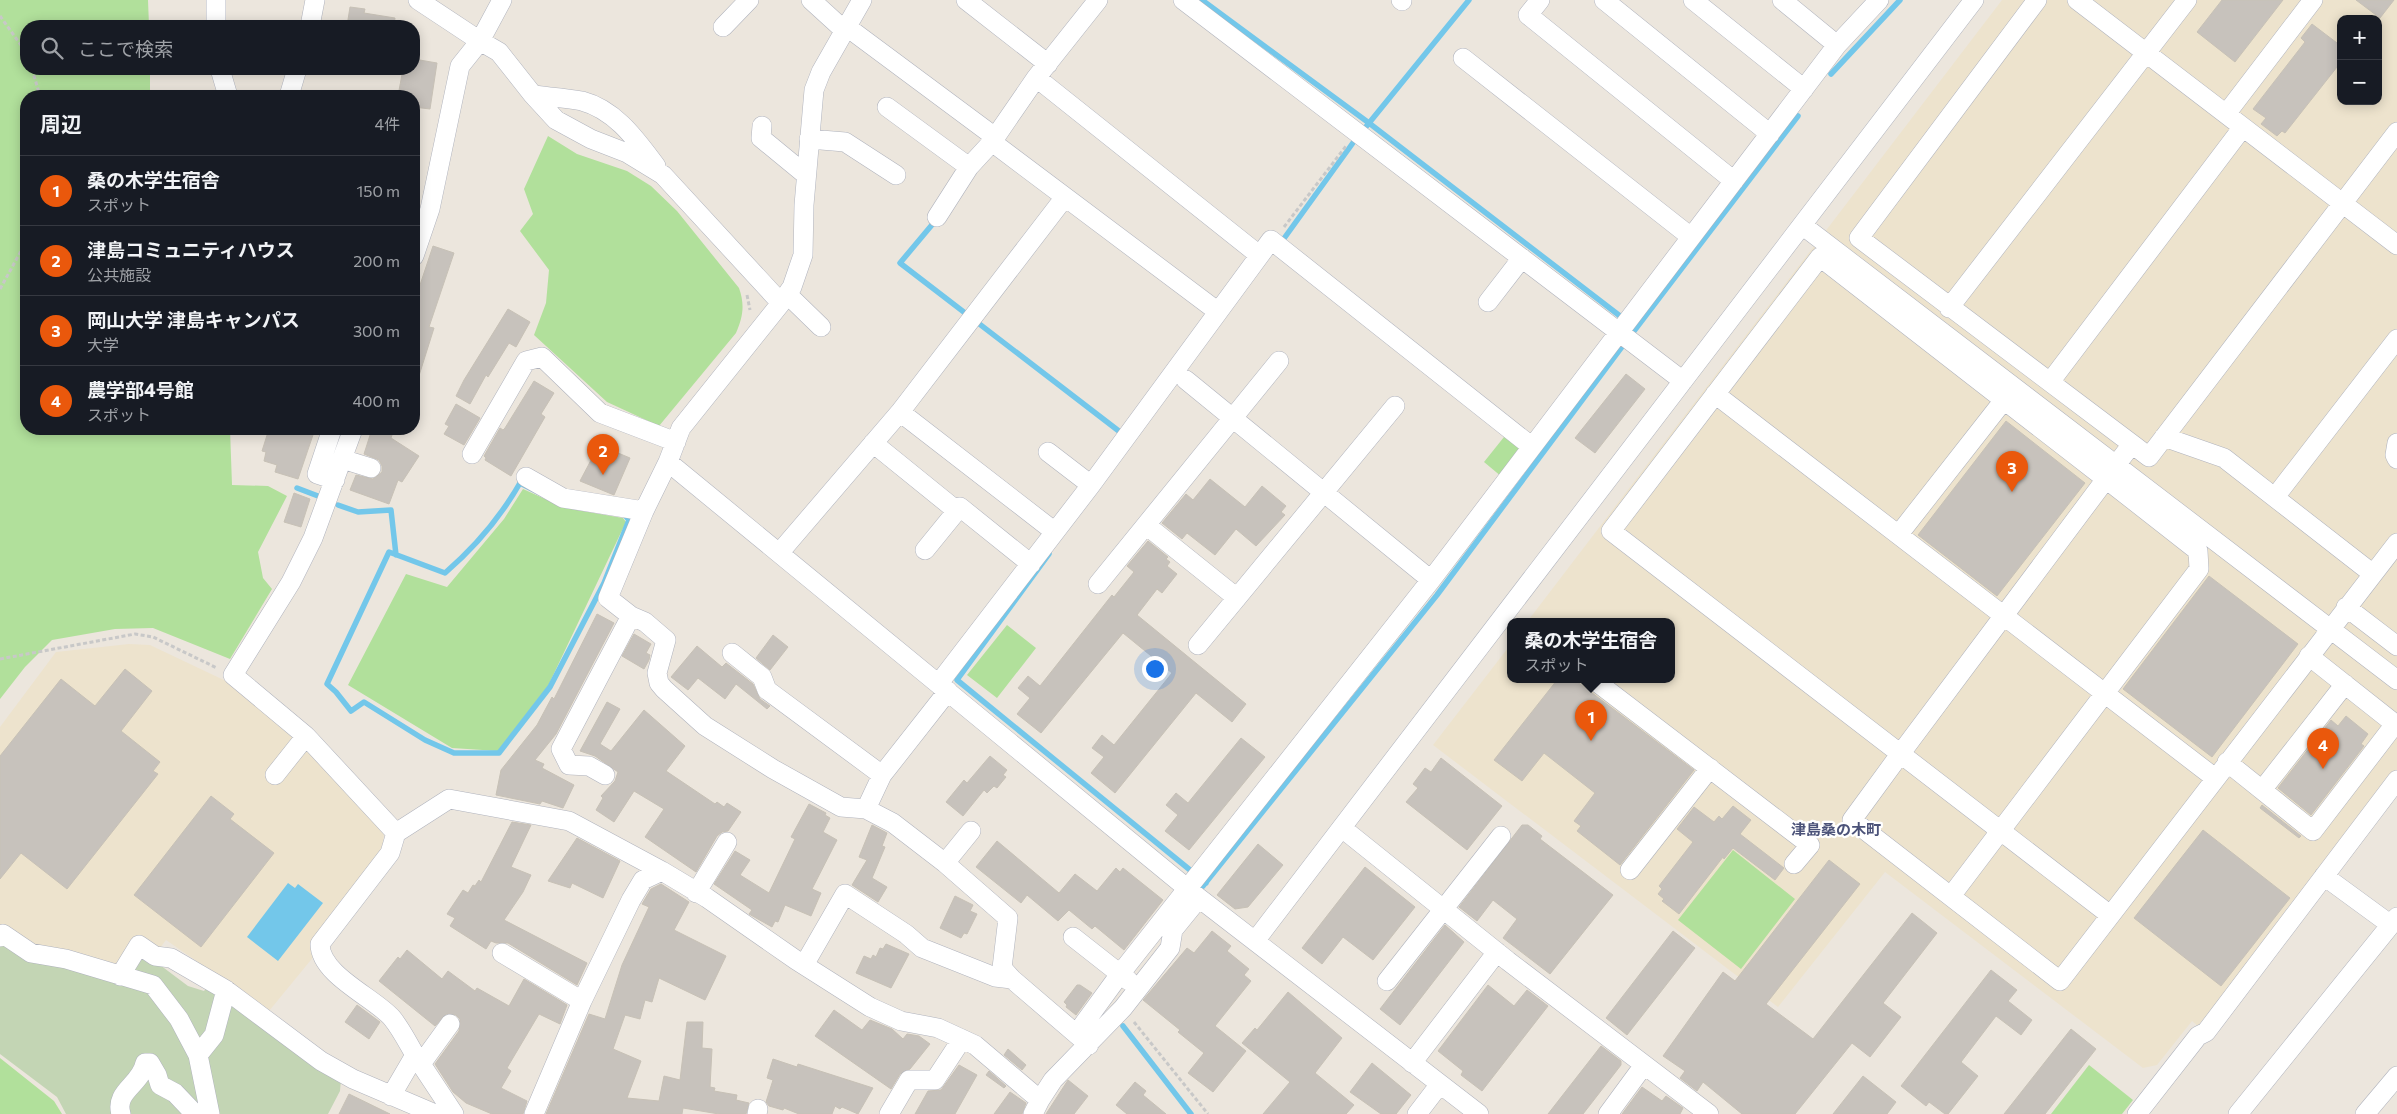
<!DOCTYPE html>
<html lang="ja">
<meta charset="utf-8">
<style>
:root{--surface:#171b24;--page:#242831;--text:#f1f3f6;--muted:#9ea1a6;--line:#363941;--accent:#ea580c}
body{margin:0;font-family:Commissioner,"Noto Sans JP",sans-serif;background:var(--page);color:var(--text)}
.controls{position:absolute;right:15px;top:15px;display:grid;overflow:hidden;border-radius:10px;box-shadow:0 2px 12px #0003}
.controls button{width:45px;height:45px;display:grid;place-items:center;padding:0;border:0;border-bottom:1px solid var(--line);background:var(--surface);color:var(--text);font:25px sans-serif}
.you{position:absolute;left:1154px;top:668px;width:18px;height:18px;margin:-12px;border:4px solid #fff;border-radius:50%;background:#1a73e8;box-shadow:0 0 0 8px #1a73e833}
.badge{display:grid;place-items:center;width:32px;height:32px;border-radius:50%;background:var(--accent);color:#fff;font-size:16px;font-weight:700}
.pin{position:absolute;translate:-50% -41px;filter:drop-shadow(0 1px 2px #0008)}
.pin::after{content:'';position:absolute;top:26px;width:18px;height:15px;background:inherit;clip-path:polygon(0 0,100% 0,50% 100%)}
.popup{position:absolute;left:1507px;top:618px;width:168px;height:65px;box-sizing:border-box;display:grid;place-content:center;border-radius:10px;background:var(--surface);filter:drop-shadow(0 1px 4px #0005);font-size:16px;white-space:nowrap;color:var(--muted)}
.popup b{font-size:19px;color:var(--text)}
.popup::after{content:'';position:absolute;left:50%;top:100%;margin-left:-10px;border:10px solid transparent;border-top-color:var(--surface)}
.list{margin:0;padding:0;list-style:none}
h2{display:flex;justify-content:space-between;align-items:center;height:65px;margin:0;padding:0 20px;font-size:21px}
h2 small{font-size:16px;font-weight:400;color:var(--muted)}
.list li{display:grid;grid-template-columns:32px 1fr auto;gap:15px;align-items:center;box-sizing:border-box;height:70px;padding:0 20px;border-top:1px solid var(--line)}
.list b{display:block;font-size:19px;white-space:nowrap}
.list p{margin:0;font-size:16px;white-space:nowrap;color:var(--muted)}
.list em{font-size:16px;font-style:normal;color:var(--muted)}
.icon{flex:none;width:28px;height:28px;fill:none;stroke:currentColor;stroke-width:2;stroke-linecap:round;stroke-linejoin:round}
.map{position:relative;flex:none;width:2397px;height:1114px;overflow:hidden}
.search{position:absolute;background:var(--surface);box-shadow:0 2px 12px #0003;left:20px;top:20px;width:400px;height:55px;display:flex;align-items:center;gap:12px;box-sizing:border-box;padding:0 18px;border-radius:20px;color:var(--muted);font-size:19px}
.panel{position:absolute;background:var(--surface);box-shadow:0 2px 12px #0003;left:20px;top:90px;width:400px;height:345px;border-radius:20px}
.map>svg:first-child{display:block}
.education{fill:#ede3cd;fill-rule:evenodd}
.green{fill:#b1e09b}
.cemetery{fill:#c3d5b4}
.water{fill:#73c7ea}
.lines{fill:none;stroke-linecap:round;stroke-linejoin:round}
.stream{stroke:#73c7ea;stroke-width:5.5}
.building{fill:#c7c2bc;stroke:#c7c1b6}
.minor-casing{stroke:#b0b3bd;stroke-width:20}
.path{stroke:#c8c8c8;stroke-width:3;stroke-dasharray:4 2.5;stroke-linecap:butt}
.minor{stroke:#fff;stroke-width:19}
.labels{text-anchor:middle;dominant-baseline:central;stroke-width:4.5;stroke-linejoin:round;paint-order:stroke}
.quarter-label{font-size:15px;font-weight:bold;fill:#4c5379;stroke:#fff}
</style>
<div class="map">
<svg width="2397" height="1114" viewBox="0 0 2397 1114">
<rect width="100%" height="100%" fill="#ece6dd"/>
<!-- education -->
<path class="education" d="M2002 0H2397V770L2198 1026 2192 1021 2157 1065 2143 1068 1885 872 1778 1007 1433 745 1511 644V680H1671V622H1527ZM2341 19H2378V101H2341Z
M129 644 150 645 228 682 280 720 384 829 383 850 315 955 269 1011 166 940 157 952 118 970 31 948 0 932V727L56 652Z"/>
<!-- green -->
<path class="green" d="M0 0H148L149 26H26V69H150V96H26V429H230L232 485 268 486 287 496 258 552 263 578 272 589 230 659 153 628 115 629 52 640 25 667 0 699Z
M548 136 577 154 627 171 651 186 677 211 739 288C745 305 743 317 736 333L659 426 607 402 534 335 546 303 549 270 520 231 533 214 524 189Z
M1508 432 1520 442V455L1502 477 1484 462Z
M523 489 565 508 623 518 626 522 548 686 498 751 452 748 348 685 406 574 447 587 504 519Z
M1007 625 1036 648 997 698 967 675Z
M1733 850 1795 899 1741 969 1678 920Z
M0 1058 54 1101 62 1114H0Z
M2089 1065 2133 1100 2122 1114H2051Z"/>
<!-- cemetery -->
<path class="cemetery" d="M0 942 121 979 140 950 188 986 204 991 208 986 341 1079 340 1091 328 1114H66L57 1097 0 1054Z"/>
<!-- water -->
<path class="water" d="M288 883 295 888 298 884 323 903 278 961 247 937Z"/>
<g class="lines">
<!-- stream -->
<path class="stream" d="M1202 0 1369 123 1620 316
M1831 74 1900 0
M1365 128 1469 0
M936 220 900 263 1124 435
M1280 244 1355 140
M520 483 564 505 624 514 629 520 604 583 550 687 499 753H454L425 740 364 702 351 711 336 692 327 684 389 552 445 573C475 547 500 518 520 483Z
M297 488 318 496
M338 505 358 512 391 510 396 555
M1049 554 957 680 1206 883
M1203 886 1437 595 1621 348 1798 116
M1123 1026 1191 1114"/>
</g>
<!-- building -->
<path class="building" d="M2222 0H2283L2235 62 2197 32Z
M2356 0H2394L2380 18Z
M350 7 365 9 364 13 395 18 394 26H347Z
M2312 24 2341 46V62L2285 133 2282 131 2277 136 2261 124 2266 118 2253 109 2305 42 2301 38Z
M414 59 437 63 430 109 414 107V96H398L403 69H414Z
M433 246 454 253 429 327 434 328 417 382 414 381V303Z
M508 309 530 322 516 347 509 343 488 377 486 375 470 404 456 396 464 380Z
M1626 374 1645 389 1595 453 1575 438Z
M534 381 554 393 541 414 545 417 511 476 485 460 486 458 484 456 500 428 503 430 505 428Z
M456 404 480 418 464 445 444 434 449 426 445 424Z
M2006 421 2085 483 1997 596 1918 535Z
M269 429H315L298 479 275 472 277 465 264 461 266 452 262 451Z
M372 429H394L391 438 419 456 402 482 398 480 389 504 350 490 356 475 373 479 382 472V466L379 460 364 454Z
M599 445 630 458 614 495 580 481Z
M1210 479 1245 507 1262 486 1286 506 1281 512 1285 515 1256 546 1236 529 1215 555 1187 533 1182 539 1162 523 1186 494 1193 500Z
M294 493 310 499 301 527 284 522Z
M1148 541 1168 557 1166 559 1170 562 1167 566 1177 574 1162 593 1157 589 1137 615 1246 704 1232 722 1196 693 1115 793 1091 773 1104 757 1092 748 1102 735 1114 745 1172 673 1123 633 1041 733 1017 714 1030 698 1018 688 1028 676 1040 686 1112 595 1114 597 1134 572 1127 566Z
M2209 576 2298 644 2212 757 2123 689Z
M597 614 614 623 556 734 535 760 544 764 542 768 574 785 563 808 542 801 540 804 496 795 501 770 537 725 552 697 554 699Z
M634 634 651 644 646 653 650 655 649 660 644 669 622 656Z
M773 635 788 647 770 670 756 658Z
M697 646 722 667 726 663 753 684 760 699 770 706 767 709 736 684 725 699 698 678 688 690 671 677Z
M125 669 152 691 121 731 160 762 153 771 158 774 67 889 21 853 0 879V756L61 679 95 706Z
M1557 680H1575L1694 770 1620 865 1577 831 1581 826 1574 821 1595 793 1544 753 1522 781 1494 760Z
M607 702 620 709 600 744 611 751 644 710 685 746 666 771 715 804 717 802 724 807 727 803 741 812 728 831 722 832 717 836 696 872 645 837 664 809 634 791 614 822 596 810 603 798 601 796 615 781 618 772 595 756 580 751Z
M2346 716 2368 734 2361 744 2364 746 2311 815 2278 788 2331 720 2338 726Z
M1241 738 1265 757 1189 850 1165 831 1178 815 1166 805 1176 793 1188 803Z
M990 756 1007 770 1003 775 1006 777 997 788 994 786 987 793 984 790 963 816 946 802 964 780 967 783Z
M1441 758 1502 806 1467 850 1406 802 1418 788 1413 784 1425 768 1431 772Z
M211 796 234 814 230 819 274 853 201 947 134 895Z
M809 804 826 813 825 815 830 818 823 832 837 840 812 889 821 893 811 916 785 905 778 922 775 921 772 927 749 914 752 910 714 884 735 851 750 860 740 875 769 893 795 839 791 837Z
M2262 805 2301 836 2299 838 2260 808Z
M1733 806 1751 820 1740 834 1784 868 1775 880 1733 848 1724 859 1723 857 1679 914 1662 901 1664 899 1658 894 1662 889 1659 886 1693 842 1677 829 1694 807 1714 822 1719 816 1722 819Z
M512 822 531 825 511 867 531 875 523 892 504 920 587 963 577 985 508 943H496L491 941 486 949 450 926 455 918 447 914 463 890 468 893 473 885 475 886 479 880 481 882Z
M872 825 887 833 882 846 885 847 872 878 887 887 878 902 852 885 867 860 859 857Z
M1522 825H1528L1542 836 1540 839 1613 895 1550 974 1503 938 1517 919 1493 900 1477 921 1459 907Z
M2203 830 2290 898 2221 986 2134 918Z
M577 838 620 861 603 898 572 883 570 888 548 881Z
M997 841 1059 893 1075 874 1097 891 1116 868 1120 872 1123 868 1163 900 1124 950 1095 926 1092 929 1069 910 1058 921 1027 895 1021 903 976 867Z
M1258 844 1283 865 1248 907 1235 909 1217 895Z
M1829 860 1860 884 1766 1004 1805 1033 1813 1039 1912 913 1937 933 1883 1003 1901 1017 1870 1057 1852 1043 1795 1114H1742L1703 1082 1697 1091 1680 1078 1685 1071 1663 1056 1723 972 1735 981Z
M1365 867 1415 907 1373 960 1343 937 1322 964 1302 948Z
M661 884 689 902 674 930 726 956 705 1000 659 978 652 1002 645 1000 640 1019 625 1015 613 1049 641 1061 627 1098 659 1101 664 1076 680 1080 687 1022H703L702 1048 712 1049 710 1087 715 1088 714 1091 737 1095 736 1100 749 1103 746 1114H719L683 1108 682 1114H546L589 1014 605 1019 622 965 649 907 642 904 651 889Z
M955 896 973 905 970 911 977 914 967 934 964 933 961 938 940 928Z
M1445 925 1464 942 1400 1025 1380 1009Z
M1212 931 1231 946 1227 951 1249 969 1244 975 1251 981 1215 1026 1246 1051 1213 1092 1188 1073 1204 1053 1178 1032 1180 1030 1143 1000 1187 948 1194 953Z
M1673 931 1695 948 1627 1035 1606 1018Z
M886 944 909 954 891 988 856 973 864 956 871 959 873 955 876 957 880 948 883 949Z
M407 950 442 979 448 971 475 991 477 988 509 1006 524 979 567 1005 560 1024 539 1014 507 1068 511 1071 501 1088 527 1101 523 1114H492L466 1103 453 1092 435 1064 459 1031 460 1019 456 1015 446 1014 435 1026 379 981 398 957 400 959Z
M1991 970 2017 990 2008 1001 2032 1020 2021 1035 1996 1016 1961 1062 1978 1076 1948 1114H1945L1929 1102 1926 1106 1901 1086Z
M1077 985H1080L1092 993 1076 1015 1066 1007 1067 1005 1064 1002Z
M1488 985 1514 1006 1527 990 1548 1006 1482 1091 1461 1075 1463 1071 1438 1051Z
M1288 992 1342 1038 1315 1073 1354 1105 1346 1114H1263L1290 1082 1242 1043 1255 1028 1257 1030Z
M357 1005 380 1022 369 1039 345 1022Z
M834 1010 862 1030 870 1020 892 1029 903 1039 907 1034 919 1036 930 1044 910 1069 900 1074 891 1089 815 1036Z
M2071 1029 2096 1049 2045 1114H2004Z
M1601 1046 1621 1061V1065L1583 1114H1548Z
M1008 1049 1026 1065 1022 1070 1004 1055Z
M773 1059 797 1067 798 1064 873 1088 858 1114 842 1107 840 1109 835 1106 832 1114H799L784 1108 783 1110 769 1106 766 1102 773 1080 767 1078Z
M1372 1063 1411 1095 1396 1114H1381L1350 1092Z
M959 1065 977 1075 955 1114H915L928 1091 941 1090Z
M989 1071 1006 1086 1004 1088 986 1075Z
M1863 1076 1896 1102 1887 1114H1833Z
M1068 1080 1088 1096 1074 1114H1046Z
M1135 1082 1146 1091 1143 1095 1166 1114H1127L1116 1105Z
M1642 1087 1662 1101 1666 1096 1683 1108 1680 1114H1622Z
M1010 1092 1026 1103 1022 1114H994Z
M349 1094 390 1114H339Z"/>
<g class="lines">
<!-- minor casing -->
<g class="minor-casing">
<path id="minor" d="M418 0 480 41 502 0
M811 0 845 31
M966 0 1048 64
M1183 0 1683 381
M1401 0 1402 1
M1540 0 1528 15 1734 181
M1604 0 1770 134
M1693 0 1804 89
M1782 0 1837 45
M2037 0 1859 238 2132 444 2116 465
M2077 0 2397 245
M216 26V0
M310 26 315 0
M723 27 749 0
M847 27 995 137
M1463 58 1691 237
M220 69 228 96
M1043 83 1259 255
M533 95C549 97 566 98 582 101 616 110 637 141 656 166
M289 96 297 69
M887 107 969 167
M2226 114 2313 0
M762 126 761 138 806 175
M809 139 845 142 896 175
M992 142 1217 311
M937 217 969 167 992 142 1036 78 1098 0
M1802 225 2397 680
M414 256 430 209 460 66 480 41 499 52 533 95 556 120 591 139 627 153 663 175 781 303 681 428 668 462 1199 898 1479 1114
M787 294 821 327
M1488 302 1522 258
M781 303 792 287 803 255 804 205 814 90 821 72 862 0
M1949 308 2187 0
M1186 380 1431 580
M2050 382 2243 127
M1715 394 2215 778
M2004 400 1820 257 1611 531 2110 915
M900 412 1055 532
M332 429 317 474 335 480
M353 429 313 538 291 582 233 675 306 736 396 833 390 853 320 944C320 975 375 998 392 1018 401 1029 408 1043 415 1055L391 1096
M2164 437 2224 458 2373 574
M873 443 957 511
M2397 443 2395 455 2397 459
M2132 444 2149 457 2397 132
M1048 452 1091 485
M472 454 526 361 542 357 600 413 676 442
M342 459 371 468
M668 462 644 511 608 598 631 616 645 622 666 640 657 673 659 683 664 689 705 726 773 769 841 807 866 809 893 823 945 863 1008 918 1002 968 1012 979 1089 1045
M526 477 563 498 644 511
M2275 497 2397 339
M1146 525 1237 598
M1899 534 2004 400 2106 479
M925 550 960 507 1031 564
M780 552 900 412 1065 197
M1098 584 1279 361
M2346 607 2397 646
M1198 645 1395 406
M732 653 762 677 767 690 882 775
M1594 680 1810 845 1794 864
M939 683 1091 485 1271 240 1531 446
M2227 762 2313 831 2395 724 2309 656
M275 775 306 736
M605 775 589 766 569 765 561 749 631 616
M2262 790 2345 684
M866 809 882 775 948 691
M1342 828 1508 961 1709 1114
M396 833 449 799 569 821 662 871
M945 863 971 831
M1630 870 1710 768
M2324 876 2391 925
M696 893 727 842
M1951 896 2199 569 2198 551 2106 479 1901 753 1852 820 2060 981 2397 543
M0 937 3 934 31 953 66 959 153 985 179 1019 198 1055 210 1114
M1073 937 1129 981
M1255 941 1974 0
M502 953 582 1001
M804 965 845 894 906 934 922 948 995 977 1012 979
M120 976 139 945 155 956 171 958 226 990 321 1061 353 1079 435 1114
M1387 981 1501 836
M1077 1033 1120 974 1431 580 1837 45 1879 0
M198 1055 214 1035 226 990
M415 1055 454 1114
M1412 1063 1497 952
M421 1064 450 1024
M121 1114C114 1091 141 1085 145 1063H150L157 1075 160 1085 175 1093 195 1114
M534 1114 582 1001 631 900 643 880 662 871 707 898 796 960 870 1007 901 1021 938 1028 975 1045 1040 1100
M757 1114 758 1109
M889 1114 909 1080H935L962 1039
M1033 1114 1040 1100 1053 1080 1123 1008 1170 948 1173 930 1199 898
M1417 1114 1440 1084
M1608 1114 1644 1065
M2137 1114 2198 1036 2206 1032 2397 780
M2238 1114 2397 917
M2365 1114 2397 1076"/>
</g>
<!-- path -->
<path class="path" d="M0 16 26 52
M32 69 40 96
M1284 227 1346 146
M0 289 26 242
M747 295 750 310
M0 659 135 634 153 637 217 668
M1134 1022 1208 1114"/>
<!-- minor -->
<use href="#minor" class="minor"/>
</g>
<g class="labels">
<!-- quarter labels -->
<g class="quarter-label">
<text x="1836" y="829">津島桑の木町</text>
</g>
</g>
</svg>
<div class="controls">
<button>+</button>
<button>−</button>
</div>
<div class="you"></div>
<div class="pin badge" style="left:1591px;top:741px">1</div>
<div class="popup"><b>桑の木学生宿舎</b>スポット</div>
<div class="pin badge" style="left:603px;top:475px">2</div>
<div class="pin badge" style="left:2012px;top:492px">3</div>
<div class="pin badge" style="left:2323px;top:769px">4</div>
<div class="search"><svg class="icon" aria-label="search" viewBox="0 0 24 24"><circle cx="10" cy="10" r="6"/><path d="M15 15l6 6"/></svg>ここで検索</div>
<section class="panel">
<h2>周辺<small>4件</small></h2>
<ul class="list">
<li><span class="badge">1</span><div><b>桑の木学生宿舎</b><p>スポット</p></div><em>150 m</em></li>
<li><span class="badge">2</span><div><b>津島コミュニティハウス</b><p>公共施設</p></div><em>200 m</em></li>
<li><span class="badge">3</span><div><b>岡山大学 津島キャンパス</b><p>大学</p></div><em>300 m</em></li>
<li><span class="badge">4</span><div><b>農学部4号館</b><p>スポット</p></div><em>400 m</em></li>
</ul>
</section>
</div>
